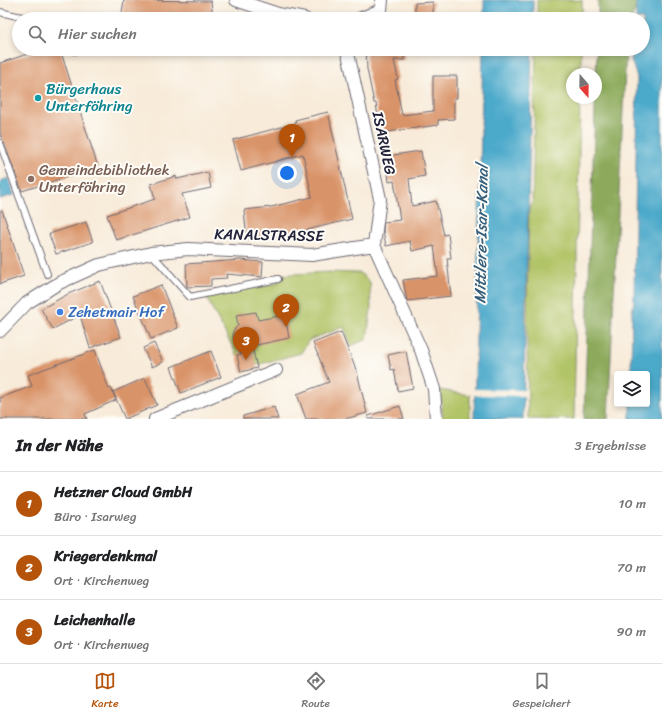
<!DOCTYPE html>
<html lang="de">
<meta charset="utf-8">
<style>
:root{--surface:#fff;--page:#f6f6f6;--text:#202124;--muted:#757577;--line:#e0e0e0;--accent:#b45309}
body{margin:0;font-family:Sriracha,sans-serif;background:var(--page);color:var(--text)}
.controls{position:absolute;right:12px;bottom:12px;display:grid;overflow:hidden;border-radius:4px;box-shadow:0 2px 6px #0003}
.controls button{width:36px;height:36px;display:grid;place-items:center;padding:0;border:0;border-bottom:1px solid var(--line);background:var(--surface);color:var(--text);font:20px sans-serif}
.compass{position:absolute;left:566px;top:68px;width:36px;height:36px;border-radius:50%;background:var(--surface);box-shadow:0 2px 6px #0003;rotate:160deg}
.you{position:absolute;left:287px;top:173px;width:14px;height:14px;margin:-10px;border:3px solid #fff;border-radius:50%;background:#1a73e8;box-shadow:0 0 0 6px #1a73e833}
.badge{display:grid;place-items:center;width:26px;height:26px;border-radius:50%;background:var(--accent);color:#fff;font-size:13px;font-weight:700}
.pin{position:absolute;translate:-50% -33px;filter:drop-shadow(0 1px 2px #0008)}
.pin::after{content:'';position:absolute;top:21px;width:14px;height:12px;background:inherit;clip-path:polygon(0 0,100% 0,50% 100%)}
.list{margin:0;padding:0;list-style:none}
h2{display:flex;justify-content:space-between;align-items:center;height:52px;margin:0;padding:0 16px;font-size:17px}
h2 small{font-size:13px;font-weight:400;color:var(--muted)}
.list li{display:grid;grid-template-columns:26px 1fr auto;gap:12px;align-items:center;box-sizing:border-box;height:64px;padding:0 16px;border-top:1px solid var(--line)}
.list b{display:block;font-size:15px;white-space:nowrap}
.list p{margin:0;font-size:13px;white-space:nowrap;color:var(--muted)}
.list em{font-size:13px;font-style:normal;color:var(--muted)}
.icon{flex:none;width:22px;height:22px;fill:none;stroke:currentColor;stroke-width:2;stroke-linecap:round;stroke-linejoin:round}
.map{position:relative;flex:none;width:662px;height:419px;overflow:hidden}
.search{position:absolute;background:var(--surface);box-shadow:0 2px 6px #0003;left:12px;right:12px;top:12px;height:44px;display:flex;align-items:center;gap:10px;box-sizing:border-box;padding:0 14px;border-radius:22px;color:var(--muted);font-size:15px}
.sheet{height:244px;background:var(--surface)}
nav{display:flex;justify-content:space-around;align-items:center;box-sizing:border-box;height:56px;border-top:1px solid var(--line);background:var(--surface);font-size:11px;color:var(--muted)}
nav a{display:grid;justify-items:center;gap:2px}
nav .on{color:var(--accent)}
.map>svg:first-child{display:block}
.green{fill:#b2c467;stroke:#6a7351}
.forest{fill:#8daa5c;stroke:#58664c}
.water{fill:#4ca9ca;stroke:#376682}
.pier{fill:#f8ebd9}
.building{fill:#d99368}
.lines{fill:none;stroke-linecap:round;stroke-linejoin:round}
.service-casing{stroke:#6d6872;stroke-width:8}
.minor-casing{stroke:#6d6872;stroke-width:14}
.service{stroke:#fff;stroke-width:6}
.minor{stroke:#fff;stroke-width:12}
.culture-dot{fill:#0f9aa8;stroke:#fdfcf7;stroke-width:1.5}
.education-dot{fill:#8d6e63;stroke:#fdfcf7;stroke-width:1.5}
.shop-dot{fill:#3f7fe0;stroke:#fdfcf7;stroke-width:1.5}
.labels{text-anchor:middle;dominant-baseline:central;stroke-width:4;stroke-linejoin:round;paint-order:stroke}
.culture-label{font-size:15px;fill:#0d838f;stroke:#fdfcf7;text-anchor:start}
.street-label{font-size:15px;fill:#22223b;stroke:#fdfcf7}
.education-label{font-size:15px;fill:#785e54;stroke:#fdfcf7;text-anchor:start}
.shop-label{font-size:15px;fill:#366cbe;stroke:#fdfcf7;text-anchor:start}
.water-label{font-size:16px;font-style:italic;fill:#355f7b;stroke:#fdfcf7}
</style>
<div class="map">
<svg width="662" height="419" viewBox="0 0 662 419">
<rect width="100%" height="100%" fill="#fdfcf7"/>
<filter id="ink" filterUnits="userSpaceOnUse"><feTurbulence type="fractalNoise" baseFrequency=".025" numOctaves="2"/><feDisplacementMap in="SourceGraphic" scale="8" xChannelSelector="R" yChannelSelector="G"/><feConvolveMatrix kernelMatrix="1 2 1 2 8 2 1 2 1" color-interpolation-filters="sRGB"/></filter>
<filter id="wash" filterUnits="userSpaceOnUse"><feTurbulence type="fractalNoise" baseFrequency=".012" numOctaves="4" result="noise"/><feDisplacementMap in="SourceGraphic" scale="16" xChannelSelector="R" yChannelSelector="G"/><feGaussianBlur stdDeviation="0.9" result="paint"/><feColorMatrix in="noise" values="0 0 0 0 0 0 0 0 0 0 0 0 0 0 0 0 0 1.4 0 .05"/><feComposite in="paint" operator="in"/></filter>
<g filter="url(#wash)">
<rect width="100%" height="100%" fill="#f8ebd9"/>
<!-- green -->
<path class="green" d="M537 0H582V19H537Z
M536 49H581V74H572V98H580L574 419H528L527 327 529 207 532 206Z
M329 272 360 273 370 282 371 309 367 339 351 346 344 327 309 340 301 353 256 365 253 351 237 355 206 297 278 283 277 275Z
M440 390 470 395V419H443Z"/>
<!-- forest -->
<path class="forest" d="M598 0H636V8L631 19H598Z
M597 49H626L608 419H584Z"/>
<!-- water -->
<path class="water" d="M484 0H533V19H484Z
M636 0H662V419H630V404H647V374H631L632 313 634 301 637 77 631 60 634 49H643V19H636Z
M483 49H532L523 419H474Z
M9 178 14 195 0 199V181Z"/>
<!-- pier -->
<path class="pier" d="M473 389 526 390V396L473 395Z"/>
<g id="blocks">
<!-- building -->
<path class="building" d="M124 0 211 1 213 18 121 19Z
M433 2V14H415V3Z
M43 49H60L98 167 22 191 0 133V63Z
M366 49H404V60H394L398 79 395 80 402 115 433 111V76H457V98H454V119L438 120V125L380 133 376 103H374L367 69Z
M328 112 352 219 282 236 247 239 244 210 271 207 312 197 303 154 241 171 233 140 296 123 295 120Z
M421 151 425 176 409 179 412 206 436 201 444 235 448 234 451 258H447L451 296 407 301 403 280 438 276 434 246 412 251 410 241 386 246 383 230 384 222 400 220 394 181 389 182 386 156Z
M208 172 211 188 182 194 190 217 116 240 107 215 155 199 151 184 176 176 177 179Z
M2 210 24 276 0 284V211Z
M86 222 93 242 56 254 49 234Z
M240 260 263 262 262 277 226 274 227 278 211 279V286L187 287 186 264Z
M100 281 121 337 90 348 80 315 53 329 41 309 68 294Z
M161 285 178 328 151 339 133 296Z
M256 312 258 320 285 315 289 338 252 346 257 368 241 372 237 355 241 354 233 339V331L238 325 236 315Z
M341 332 357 372 367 413 345 419H306L297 394 329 382 313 343Z
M154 343 163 362 152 367 143 348Z
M95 350 109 389 111 388 116 400 85 414 87 419H0V398L32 386 28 375Z
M211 351 221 377 181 393 171 367Z
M406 351 413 388 398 391 394 369 391 370 388 355Z
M145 378 157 405 125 419 113 392Z
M400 406 404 419H368V416Z
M274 407 278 419H243V416Z"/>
</g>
</g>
<g filter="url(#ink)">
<use href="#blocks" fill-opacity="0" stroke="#6d6872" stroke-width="1"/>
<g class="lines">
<!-- service casing -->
<g class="service-casing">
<path id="service" d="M0 12 30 19
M75 49V51
M0 143 47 274
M151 253 190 297 278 279"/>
</g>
<!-- minor casing -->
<g class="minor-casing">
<path id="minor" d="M236 0 278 14 305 19
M359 19 381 10 382 0
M347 49 380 199 374 245
M0 331 27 303 59 283 99 265 151 253 188 249 312 255 374 245 421 350 434 389 436 419
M155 419 276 370"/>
</g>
<!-- service -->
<use href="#service" class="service"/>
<!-- minor -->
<use href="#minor" class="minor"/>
</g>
</g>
<!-- markers -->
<circle class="culture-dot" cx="38" cy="98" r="4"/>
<circle class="education-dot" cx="31" cy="179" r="4"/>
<circle class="shop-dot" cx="60" cy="312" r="4"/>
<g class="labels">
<!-- culture labels -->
<g class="culture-label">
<text x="46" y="89">Bürgerhaus<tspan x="46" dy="17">Unterföhring</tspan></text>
</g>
<!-- street labels -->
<g class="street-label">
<text transform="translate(384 143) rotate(78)">ISARWEG</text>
<text transform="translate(269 235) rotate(1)">KANALSTRASSE</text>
</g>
<!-- education labels -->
<g class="education-label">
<text x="39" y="170">Gemeindebibliothek<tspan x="39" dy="17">Unterföhring</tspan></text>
</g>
<!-- shop labels -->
<g class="shop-label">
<text x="68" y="312">Zehetmair Hof</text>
</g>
<!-- water labels -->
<g class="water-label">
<text transform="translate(481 234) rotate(-89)">Mittlere-Isar-Kanal</text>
</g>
</g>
</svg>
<div class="controls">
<button><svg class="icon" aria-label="layers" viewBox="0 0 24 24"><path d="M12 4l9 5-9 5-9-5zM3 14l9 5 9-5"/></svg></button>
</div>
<svg class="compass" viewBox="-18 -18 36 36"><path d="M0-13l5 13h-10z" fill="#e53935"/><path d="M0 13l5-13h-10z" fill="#757577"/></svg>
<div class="you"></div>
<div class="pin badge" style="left:292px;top:157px">1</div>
<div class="pin badge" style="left:286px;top:327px">2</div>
<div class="pin badge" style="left:246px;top:360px">3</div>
<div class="search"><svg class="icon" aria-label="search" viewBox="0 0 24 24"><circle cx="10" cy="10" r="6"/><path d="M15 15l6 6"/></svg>Hier suchen</div>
</div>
<section class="sheet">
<h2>In der Nähe<small>3 Ergebnisse</small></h2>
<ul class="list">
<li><span class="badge">1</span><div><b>Hetzner Cloud GmbH</b><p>Büro · Isarweg</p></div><em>10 m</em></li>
<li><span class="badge">2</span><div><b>Kriegerdenkmal</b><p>Ort · Kirchenweg</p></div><em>70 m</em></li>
<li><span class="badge">3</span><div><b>Leichenhalle</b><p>Ort · Kirchenweg</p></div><em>90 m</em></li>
</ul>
</section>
<nav>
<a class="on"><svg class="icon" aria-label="map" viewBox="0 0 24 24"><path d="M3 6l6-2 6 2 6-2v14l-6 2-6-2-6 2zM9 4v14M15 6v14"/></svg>Karte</a>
<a><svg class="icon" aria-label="directions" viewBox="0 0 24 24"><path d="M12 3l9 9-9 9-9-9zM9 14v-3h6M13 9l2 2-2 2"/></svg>Route</a>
<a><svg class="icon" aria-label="saved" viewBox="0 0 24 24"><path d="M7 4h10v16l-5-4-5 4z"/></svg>Gespeichert</a>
</nav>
